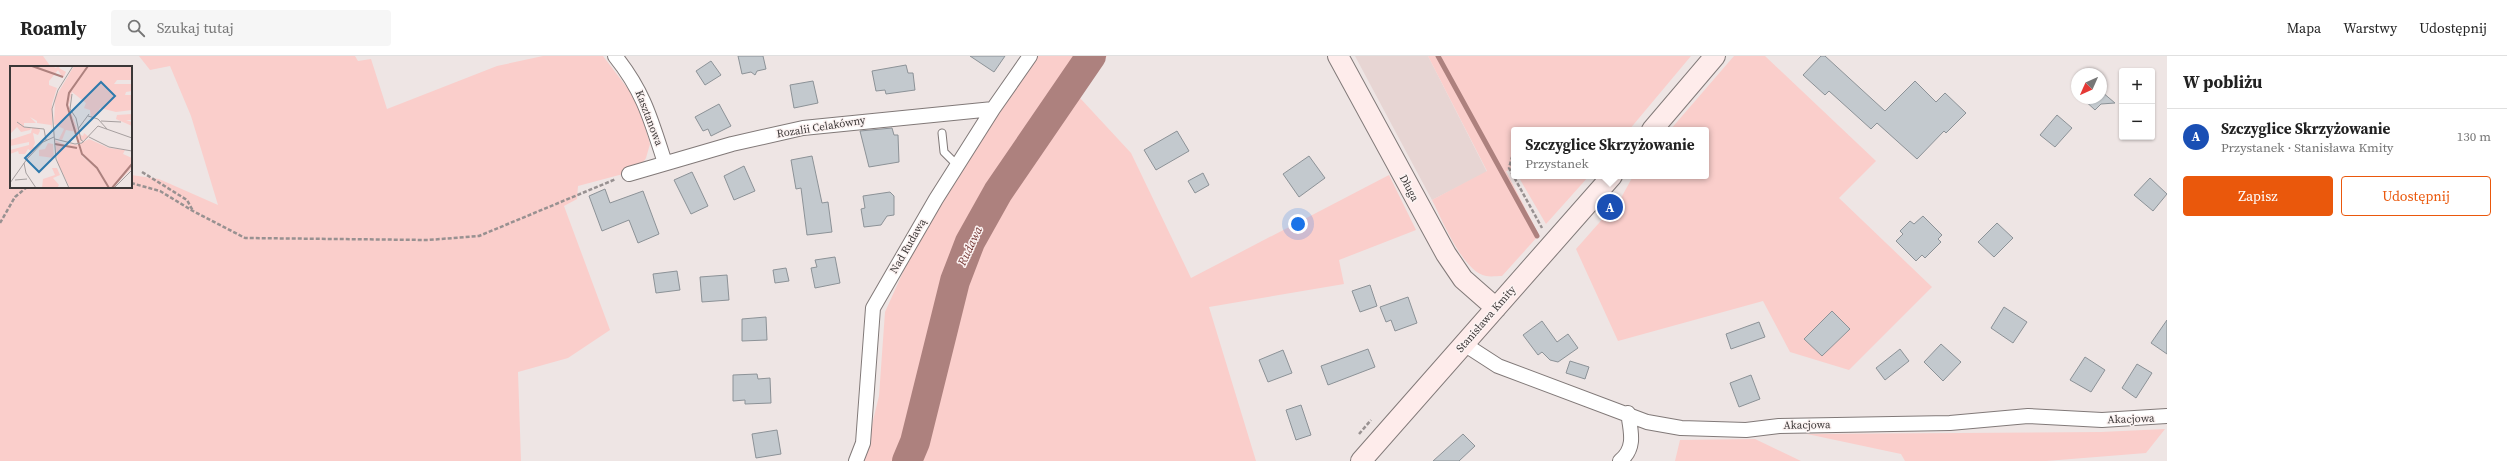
<!DOCTYPE html>
<html lang="pl">
<meta charset="utf-8">
<style>
:root{--surface:#fff;--page:#f6f6f6;--text:#222;--muted:#767676;--line:#e0e0e0;--accent:#ea580c}
body{margin:0;font-family:"Source Serif 4",serif;background:var(--page);color:var(--text)}
.controls{position:absolute;right:12px;top:12px;display:grid;overflow:hidden;border-radius:4px;box-shadow:0 1px 3px #0004}
.controls button{width:36px;height:36px;display:grid;place-items:center;padding:0;border:0;border-bottom:1px solid var(--line);background:var(--surface);color:var(--text);font:20px sans-serif}
.compass{position:absolute;left:2071px;top:12px;width:36px;height:36px;border-radius:50%;background:var(--surface);box-shadow:0 1px 3px #0004;rotate:225deg}
.you{position:absolute;left:1298px;top:168px;width:14px;height:14px;margin:-10px;border:3px solid #fff;border-radius:50%;background:#1a73e8;box-shadow:0 0 0 6px #1a73e833}
.badge{display:grid;place-items:center;width:26px;height:26px;border-radius:50%;background:var(--accent);color:#fff;font-size:13px;font-weight:700}
.pin{position:absolute;translate:-50% -50%;border:2px solid #fff;box-shadow:0 1px 4px #0006}
.popup{position:absolute;left:1511px;top:71px;width:198px;height:52px;box-sizing:border-box;display:grid;place-content:center;border-radius:4px;background:var(--surface);filter:drop-shadow(0 1px 3px #0005);font-size:13px;white-space:nowrap;color:var(--muted)}
.popup b{font-size:15px;color:var(--text)}
.popup::after{content:'';position:absolute;left:50%;top:100%;margin-left:-8px;border:8px solid transparent;border-top-color:var(--surface)}
.list{margin:0;padding:0;list-style:none}
h2{display:flex;justify-content:space-between;align-items:center;height:52px;margin:0;padding:0 16px;font-size:17px}
h2 small{font-size:13px;font-weight:400;color:var(--muted)}
.list li{display:grid;grid-template-columns:26px 1fr auto;gap:12px;align-items:center;box-sizing:border-box;height:56px;padding:0 16px;border-top:1px solid var(--line)}
.list b{display:block;font-size:15px;white-space:nowrap}
.list p{margin:0;font-size:13px;white-space:nowrap;color:var(--muted)}
.list em{font-size:13px;font-style:normal;color:var(--muted)}
.actions{display:flex;gap:8px;padding:12px 16px}
.actions a{flex:1;padding:9px 0;border:1px solid var(--accent);border-radius:4px;text-align:center;font-size:14px;color:var(--accent)}
.actions .main{background:var(--accent);color:#fff}
.icon{flex:none;width:22px;height:22px;fill:none;stroke:currentColor;stroke-width:2;stroke-linecap:round;stroke-linejoin:round}
.map{position:relative;flex:none;width:2167px;height:405px;overflow:hidden}
header{display:flex;align-items:center;gap:24px;box-sizing:border-box;height:56px;padding:0 20px;background:var(--surface);border-bottom:1px solid var(--line)}
header strong{font-size:19px}
nav{display:flex;gap:22px;margin-inline-start:auto;font-size:14px}
.search{width:280px;height:36px;background:var(--page);display:flex;align-items:center;gap:10px;box-sizing:border-box;padding:0 14px;border-radius:4px;color:var(--muted);font-size:15px}
main{display:flex}
aside{flex:1;background:var(--surface)}
.map>svg:first-child{display:block}
.built{fill:#e7d5d3}
.green{fill:#facecb}
.lines{fill:none;stroke-linecap:round;stroke-linejoin:round}
.stream{stroke:#ad817e;stroke-width:5}
.river{stroke:#ad817e;stroke-width:30}
.building{fill:#c3c9ce;stroke:#8c9297}
.lane-casing{stroke:#817978;stroke-width:9}
.street-casing{stroke:#817978;stroke-width:16}
.secondary-casing{stroke:#817978;stroke-width:22}
.path{stroke:#989191;stroke-width:2.5;stroke-dasharray:4 2;stroke-linecap:butt}
.lane{stroke:#fff;stroke-width:7}
.street{stroke:#fff;stroke-width:14}
.secondary{stroke:#feeceb;stroke-width:20}
.labels{text-anchor:middle;dominant-baseline:central;stroke-width:3;stroke-linejoin:round;paint-order:stroke}
.street-label{font-size:11px;fill:#3b3737;stroke:#fcf3f2}
.water-label{font-size:12px;font-style:italic;fill:#783c39;stroke:#fcf3f2}
.inset-river{fill:none;stroke:#ad817e;stroke-width:2}
.inset-road{fill:none;stroke:#a69f9f;stroke-width:1}
.view{fill:#2e79ac;fill-opacity:0.15;stroke:#2e79ac;stroke-width:2}
.inset-edge{fill:none;stroke:#3b3737;stroke-width:2}
</style>
<header>
<strong>Roamly</strong>
<div class="search"><svg class="icon" aria-label="search" viewBox="0 0 24 24"><circle cx="10" cy="10" r="6"/><path d="M15 15l6 6"/></svg>Szukaj tutaj</div>
<nav><a>Mapa</a><a>Warstwy</a><a>Udostępnij</a></nav>
</header>
<main>
<div class="map">
<svg width="2167" height="405" viewBox="0 0 2167 405">
<rect width="100%" height="100%" fill="#eee5e4"/>
<!-- built -->
<path class="built" d="M1355 0H1428L1487 116 1432 144Z"/>
<!-- green -->
<path class="green" d="M0 0H43L51 11H11V131H131V119L159 123 218 149 191 60 170 10 150 14 139 0H355L358 5 371 3 387 53 497 10 543 0H603L638 46 650 88 646 102 638 114 578 130 577 143 564 150 610 274 568 302 518 316 521 405H0Z
M1036 0H1107L1080 42 1131 97 1191 222 1389 119 1416 174 1339 204 1344 228 1209 251 1256 405H860L866 393 879 340 885 256 908 205 954 122Z
M1428 0H1691L1629 74H1514V113L1506 115 1539 179 1502 220C1497 220 1491 221 1486 220 1463 216 1442 163 1432 144L1487 115Z
M1734 0H1765L1876 105 1839 142 1932 231 1849 314 1790 296 1763 245 1618 285 1576 193 1621 142 1633 120H1706V74H1670Z
M1518 120H1589L1546 168Z
M2165 373 2146 397 2046 405H1905L1901 398 1807 378 2101 376Z
M1755 383 1801 405H1675L1680 384Z"/>
<g class="lines">
<!-- stream -->
<path class="stream" d="M1438 0 1537 180"/>
<!-- river -->
<path class="river" d="M907 405 915 386 955 225 970 186 998 136 1091 0"/>
</g>
<!-- building -->
<path class="building" d="M738 0H763L766 13 757 15 755 19 751 16 742 18Z
M970 0H1005L994 16Z
M1821 0H1825L1885 55 1915 25 1936 46 1945 37 1966 57 1946 77 1944 75 1917 103 1877 67 1871 73 1829 35 1825 39 1803 19Z
M711 5 721 19 705 29 696 15Z
M906 9 908 17H913L915 34 886 38 885 34 876 35 872 15Z
M813 25 818 47 794 52 790 29Z
M2101 31 2104 34 2102 36 2115 47 2101 48 2095 54 2082 42H2101Z
M719 48 731 70 711 80 708 73 703 75 695 61Z
M2057 59 2072 72 2055 91 2040 79Z
M892 72 894 79H898L899 106 869 111 860 75Z
M1177 75 1189 95 1156 114 1144 94Z
M812 100 822 147 828 146 832 176 807 179 801 132 796 133 791 104Z
M1309 100 1325 122 1299 141 1283 118Z
M744 110 755 135 734 144 724 120Z
M692 116 708 150 691 158 674 124Z
M1203 117 1209 129 1195 137 1188 125Z
M2150 122 2167 138 2153 155 2134 139Z
M605 133 610 147 643 135 659 178 638 187 629 164 602 175 589 140Z
M890 136 894 140V159L887 160 881 169 864 171 861 153 865 152 863 140Z
M1923 160 1942 179 1938 183 1941 186 1925 202 1922 199 1916 205 1896 185 1903 178 1900 175 1910 165 1914 168Z
M1997 167 2013 182 1994 201 1978 186Z
M835 201 840 227 815 232 811 212 817 211 815 204Z
M786 212 789 225 775 227 773 214Z
M677 215 680 234 656 237 653 218Z
M727 219 729 244 702 246 700 221Z
M1370 229 1377 250 1360 256 1352 235Z
M1408 241 1417 267 1395 275 1391 264 1386 266 1380 251Z
M2004 251 2027 266 2013 287 1991 272Z
M1832 255 1850 273 1822 300 1804 283Z
M766 261 767 284 742 285V263Z
M2167 264V298L2151 287Z
M1542 265 1557 286 1568 278 1578 292 1558 306 1550 304 1542 296 1538 299 1523 279Z
M1759 266 1765 281 1731 293 1726 278Z
M1941 288 1961 306 1943 325 1924 306Z
M1368 293 1375 311 1328 329 1321 310Z
M1900 293 1909 305 1885 324 1876 312Z
M1283 294 1292 317 1268 326 1259 304Z
M2085 301 2105 314 2091 336 2070 324Z
M1570 305 1589 311 1585 323 1566 317Z
M2137 308 2152 317 2136 342 2122 332Z
M757 318 758 323 770 322 771 347 745 348V344L733 345V319Z
M1751 319 1760 343 1739 351 1730 327Z
M1301 349 1311 379 1296 384 1286 354Z
M777 374 781 398 756 402 752 378Z
M1463 378 1475 390 1459 405H1433Z"/>
<g class="lines">
<!-- lane casing -->
<g class="lane-casing">
<path id="lane" d="M942 77 944 96 957 109"/>
</g>
<!-- street casing -->
<g class="street-casing">
<path id="street" d="M615 0C644 36 651 64 665 107
M629 118 732 88 803 72 993 53
M1464 288 1498 310 1647 366 1681 372 1746 374 1779 370 1950 367 2028 360 2102 364 2167 360
M856 405 863 387 873 252 936 143 993 53 1030 0
M1620 405C1636 392 1631 376 1628 357"/>
</g>
<!-- secondary casing -->
<g class="secondary-casing">
<path id="secondary" d="M1338 0 1446 198 1463 223 1496 252
M1652 74 1715 0
M1361 405 1612 120"/>
</g>
<!-- path -->
<path class="path" d="M1514 94 1509 112 1542 172
M142 116 187 144 193 155
M131 127 160 135 193 155 245 182 428 184 479 180 616 123
M0 167 15 141 27 131
M1359 378 1371 364"/>
<!-- lane -->
<use href="#lane" class="lane"/>
<!-- street -->
<use href="#street" class="street"/>
<!-- secondary -->
<use href="#secondary" class="secondary"/>
</g>
<g class="labels">
<!-- street labels -->
<g class="street-label">
<text transform="translate(649 62) rotate(69)">Kasztanowa</text>
<text transform="translate(821 71) rotate(-9)">Rozalii Celakówny</text>
<text transform="translate(1409 132) rotate(62)">Długa</text>
<text transform="translate(908 190) rotate(-60)">Nad Rudawą</text>
<text transform="translate(1486 263) rotate(-49)">Stanisława Kmity</text>
<text transform="translate(2131 363) rotate(-2)">Akacjowa</text>
<text transform="translate(1807 369) rotate(-1)">Akacjowa</text>
</g>
<!-- water labels -->
<g class="water-label">
<text transform="translate(970 190) rotate(-65)">Rudawa</text>
</g>
</g>
<!-- overview -->
<g transform="translate(10 10)">
<rect width="122" height="122" fill="#eee5e4"/>
<path d="M0 0H42L46 2 47 1 44 0H50L49 2 56 6 53 12 48 4 39 15V19L47 22 42 38V63L41 59 27 57V55L20 51 26 57H14V61L21 62 20 64 11 66 7 61 0 68ZM64 0H122V14H107L104 18H122V25L116 26 115 29H122V44L106 46 90 42 85 51H81L80 44 74 42 76 37 62 26 59 39 61 46 69 68 73 70 74 67 79 71 68 77 66 66 56 64 52 74 49 73 54 63 44 58 45 32ZM122 48V54H116L122 56V60L106 53 107 49ZM22 62H29L30 65 28 69 23 67 25 77 23 81 29 80 16 93 21 85 18 83 15 88H9L8 85 0 88V84L19 79V76L0 80V74L21 67ZM79 73 99 82 115 84 113 88 122 92V99L109 114 122 100V102L102 122H99L89 103 72 88 69 78ZM45 74 59 81 60 78 69 79 72 90 87 103 98 122H60L48 98ZM38 77 43 78 44 92 29 90V84L35 83ZM42 102H47L50 109 43 112 49 119 47 122H32L33 113 45 109Z" fill="#facecb"/>
<path class="inset-river" d="M22 0 53 11M78 0 59 27 57 39 72 88 87 102 99 122M45 78 67 82M102 122 122 98"/>
<path class="inset-road" d="M62 28 60 43 66 52 71 74 74 76M78 50 88 53 97 63M91 55 111 56M7 56 14 61 34 63 36 74M68 63 79 48M79 71 99 81 122 85M45 73 65 78 72 77 88 60 122 72M14 97 16 107 26 122M5 114 17 113M0 117 17 93 33 76 44 71M59 122 46 93 42 43 48 24 63 0M104 122 122 104"/>
<path class="view" d="M91 16 105 30 29 106 15 92Z"/>
<rect width="122" height="122" class="inset-edge"/>
</g>
</svg>
<div class="controls">
<button>+</button>
<button>−</button>
</div>
<svg class="compass" viewBox="-18 -18 36 36"><path d="M0-13l5 13h-10z" fill="#e53935"/><path d="M0 13l5-13h-10z" fill="#767676"/></svg>
<div class="you"></div>
<div class="pin badge" style="left:1610px;top:151px;background:#1a4fb4">A</div>
<div class="popup"><b>Szczyglice Skrzyżowanie</b>Przystanek</div>
</div>
<aside>
<h2>W pobliżu<small></small></h2>
<ul class="list">
<li><span class="badge" style="background:#1a4fb4">A</span><div><b>Szczyglice Skrzyżowanie</b><p>Przystanek · Stanisława Kmity</p></div><em>130 m</em></li>
</ul>
<div class="actions"><a class="main">Zapisz</a><a>Udostępnij</a></div>
</aside>
</main>
